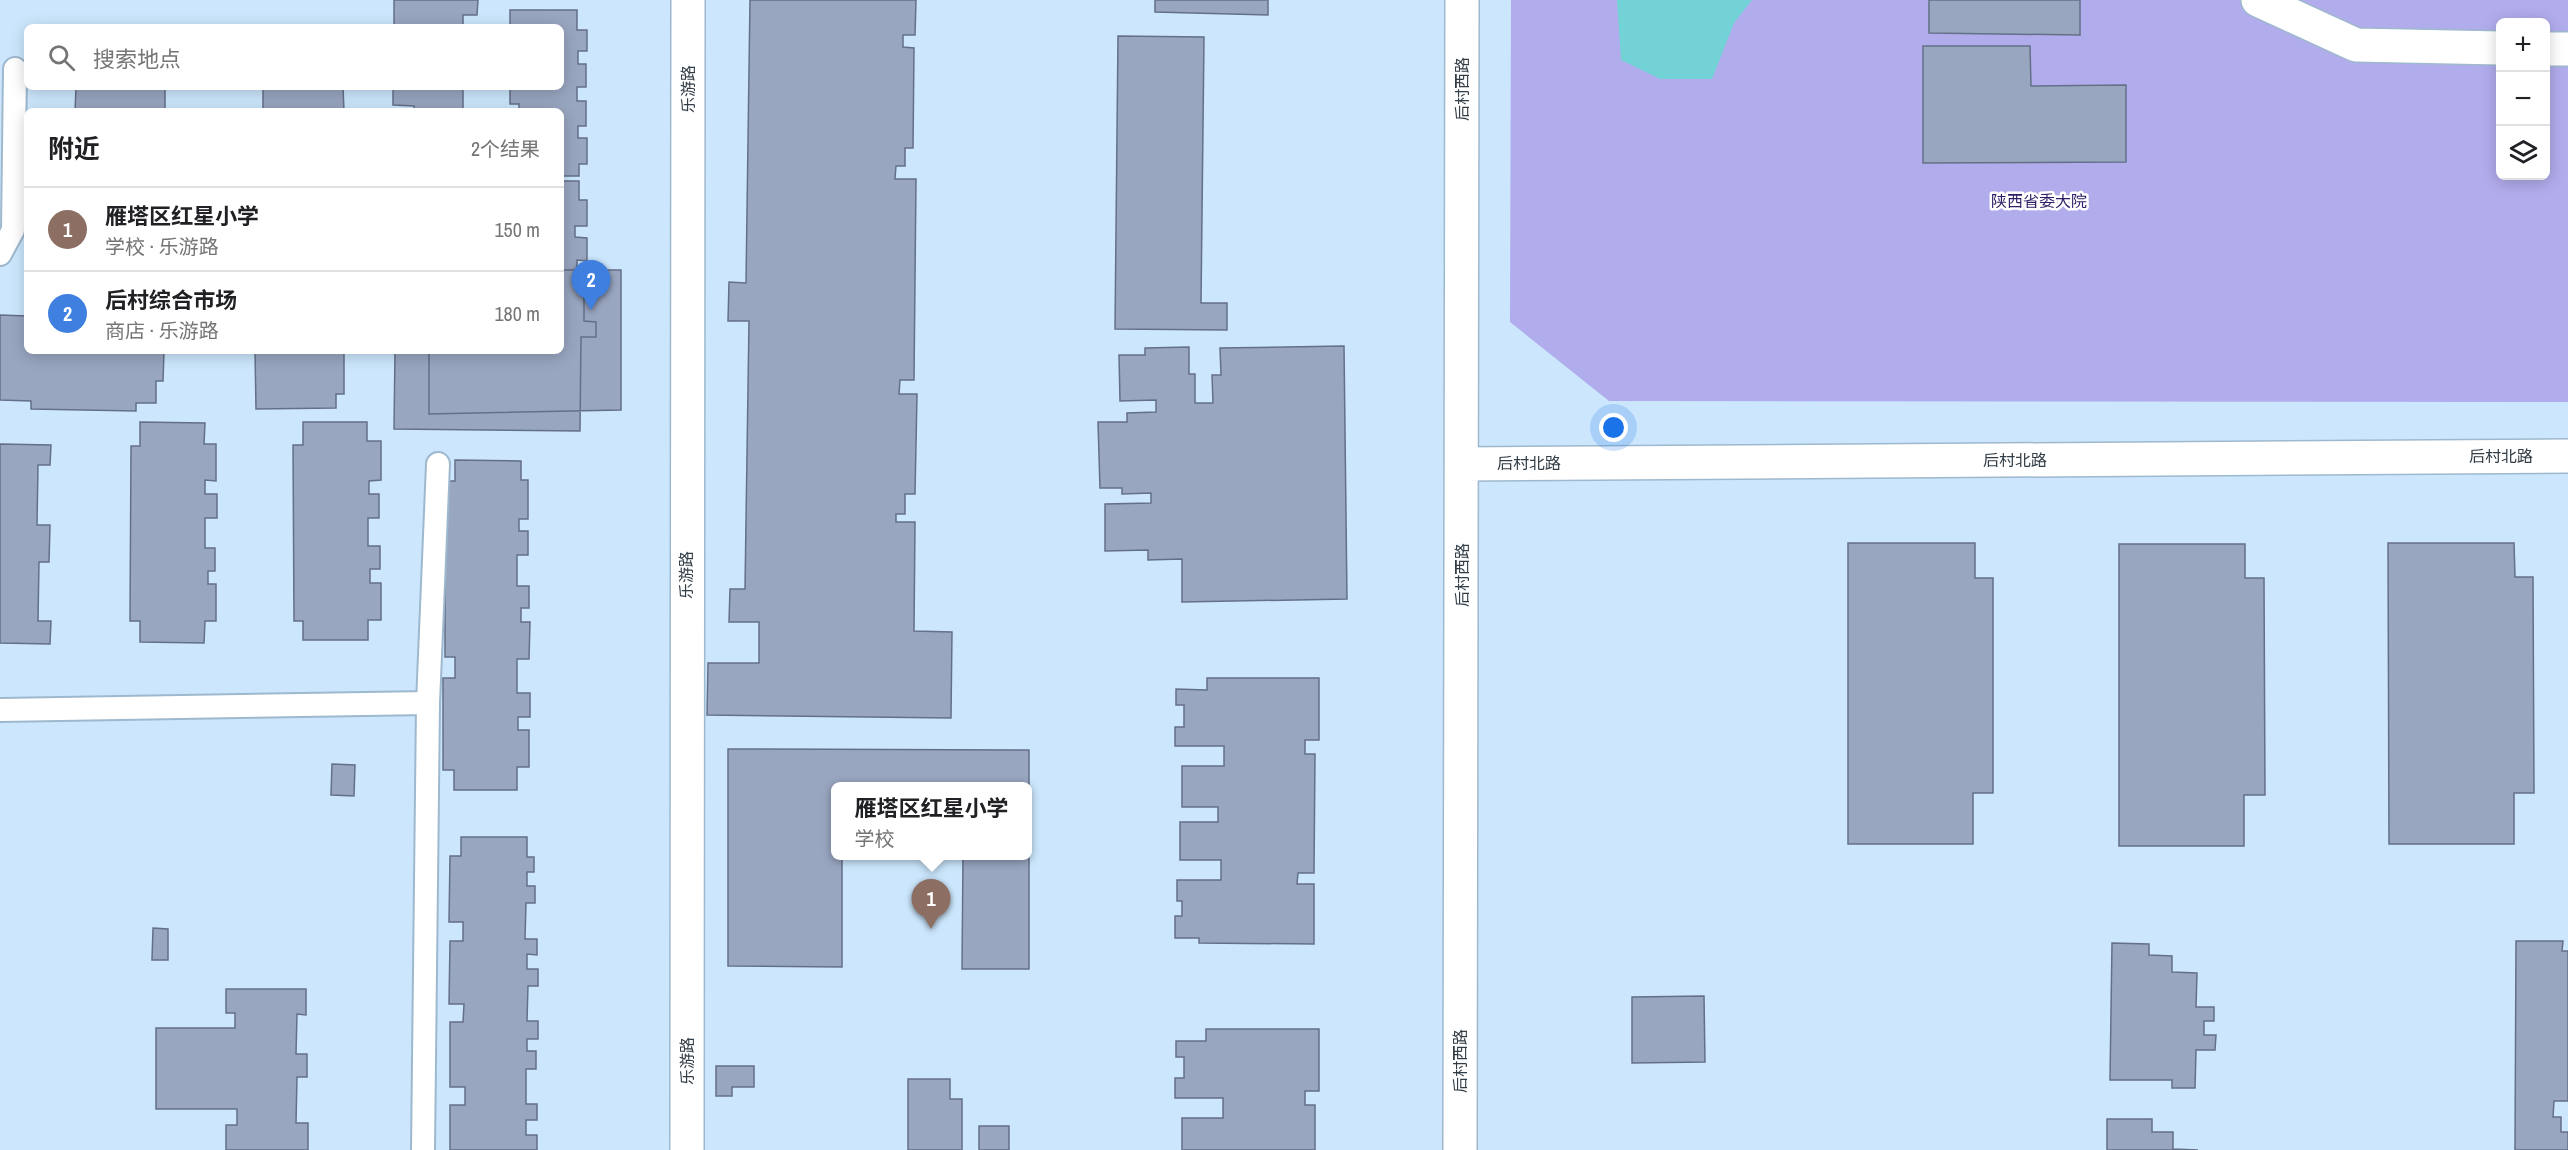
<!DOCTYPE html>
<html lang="zh">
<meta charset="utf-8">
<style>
:root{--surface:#fff;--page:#f6f6f6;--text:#202124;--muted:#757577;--line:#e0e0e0;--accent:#a92168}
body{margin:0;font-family:"Archivo Narrow","Noto Sans SC",sans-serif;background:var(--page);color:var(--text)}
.controls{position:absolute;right:18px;top:18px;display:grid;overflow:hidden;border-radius:9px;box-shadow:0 3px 15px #0003}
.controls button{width:54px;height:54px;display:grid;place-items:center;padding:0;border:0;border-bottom:2px solid var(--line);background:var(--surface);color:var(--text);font:30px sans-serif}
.you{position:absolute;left:1614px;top:428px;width:21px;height:21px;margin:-15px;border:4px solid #fff;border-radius:50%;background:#1a73e8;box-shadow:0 0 0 9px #1a73e833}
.badge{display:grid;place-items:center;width:39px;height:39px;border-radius:50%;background:var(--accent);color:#fff;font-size:20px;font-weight:700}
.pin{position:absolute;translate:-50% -50px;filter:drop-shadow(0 2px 3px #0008)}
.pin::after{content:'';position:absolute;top:32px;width:21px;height:18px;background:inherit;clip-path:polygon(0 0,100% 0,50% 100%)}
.popup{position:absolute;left:831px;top:782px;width:201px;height:78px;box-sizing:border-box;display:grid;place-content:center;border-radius:9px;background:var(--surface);filter:drop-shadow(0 2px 4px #0005);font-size:20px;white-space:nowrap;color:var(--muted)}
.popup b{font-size:22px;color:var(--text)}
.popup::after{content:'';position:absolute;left:50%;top:100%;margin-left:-12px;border:12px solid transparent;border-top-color:var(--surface)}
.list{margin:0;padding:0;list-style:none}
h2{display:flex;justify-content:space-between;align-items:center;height:78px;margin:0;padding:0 24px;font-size:26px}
h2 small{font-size:20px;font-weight:400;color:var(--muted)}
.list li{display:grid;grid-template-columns:39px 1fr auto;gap:18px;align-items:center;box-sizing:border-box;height:84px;padding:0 24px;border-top:2px solid var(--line)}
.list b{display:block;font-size:22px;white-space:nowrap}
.list p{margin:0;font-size:20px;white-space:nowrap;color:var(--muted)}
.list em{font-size:20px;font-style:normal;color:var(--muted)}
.icon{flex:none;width:33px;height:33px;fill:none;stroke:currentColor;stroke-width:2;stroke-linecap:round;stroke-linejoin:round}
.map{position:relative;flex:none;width:2568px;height:1150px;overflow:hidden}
.search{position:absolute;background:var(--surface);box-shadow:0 3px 15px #0003;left:24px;top:24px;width:540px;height:66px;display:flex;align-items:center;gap:15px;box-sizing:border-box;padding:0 21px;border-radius:9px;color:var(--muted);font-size:22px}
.panel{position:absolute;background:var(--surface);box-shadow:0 3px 15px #0003;left:24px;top:108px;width:540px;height:246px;border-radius:9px}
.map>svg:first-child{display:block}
.forest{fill:#b1acec;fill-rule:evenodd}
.water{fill:#73d2d6}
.building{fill:#99a6c0;stroke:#647088;stroke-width:1.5}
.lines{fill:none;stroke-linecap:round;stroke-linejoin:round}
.service-casing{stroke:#9eb8cd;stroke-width:26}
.minor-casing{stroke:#9eb8cd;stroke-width:36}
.tertiary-casing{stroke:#9eb8cd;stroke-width:36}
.service{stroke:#fff;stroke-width:22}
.minor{stroke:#fff;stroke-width:33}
.tertiary{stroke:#fff;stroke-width:33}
.labels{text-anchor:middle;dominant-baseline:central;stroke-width:5;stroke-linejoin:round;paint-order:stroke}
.street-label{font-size:16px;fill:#323d46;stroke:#fff}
.park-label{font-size:16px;fill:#2f1e67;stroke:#fff}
</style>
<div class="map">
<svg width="2568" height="1150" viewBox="0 0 2568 1150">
<rect width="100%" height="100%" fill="#cce7fd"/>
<!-- forest -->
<path class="forest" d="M1511 0H2568V402L1609 401 1510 322ZM2500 22H2546V176H2500Z"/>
<!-- water -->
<path class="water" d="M1617 0H1752L1734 23 1712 79H1660L1621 60Z"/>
<!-- building -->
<path class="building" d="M394 0H478L477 15H463V27H394Z
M750 0H916L915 35H903V47L914 48 913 148H905V166H896L895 179H916L914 380H900L899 394H917L915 494H905V514H896V522H915L914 631 952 632 951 718 707 715 708 663H759V622H729L730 589H745L749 321H728L729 282 746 283Z
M1155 0H1268V15L1155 12Z
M1929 0H2080V35L1929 33Z
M510 10H577V30H587V51H578V64H586V87H577V101H586V126H578V138H587V164H579V176H561V111H519V104H510V87H561V27H510Z
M1118 36 1204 37 1201 303H1227V330L1115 329Z
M1923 46H2030L2031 86 2126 85V162L1923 163Z
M76 87H165V111H75Z
M263 87H343L344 111H263Z
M393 87H463V111H414V106L393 105Z
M561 181H579V200H587V226H575V237L587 238V261L577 260V285H584V321L596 322V337H581L580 431 394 429 395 351H561Z
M561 270H621V410L429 414V351H561Z
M0 315 27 316V351H164L163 381H156V403H136V411L31 409V401L0 400Z
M1344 346 1347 599 1182 602V559L1148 560V550L1105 551V504L1151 503V493L1122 494V488H1100L1098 422H1127V413L1156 412V400L1120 401 1119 355H1145V348L1189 347V374H1195V403H1213L1212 375H1221L1220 348Z
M255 351H344V394H336V408L256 409Z
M140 422 205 423 204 444H216V481L205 480V494H217V518H205V548H215V571H208V584H216V621H205L204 643 140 642V621H130L131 446H140Z
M303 422H367V441H381V480L369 481V494H379V518H368V546H380V569H370V583H381V620H368V640H303V621H294L293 445H303Z
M0 444 51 445 50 465H38L37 525H50L49 562H39L38 621H51L50 644 0 643Z
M455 460 521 461V480H528V519H519V531H528V555H517V586H529V608H521V622H530L529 659H517V693H530V717H518V730H529V767H517V790H454V770H443V678H455V657H445V481H455Z
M1848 543H1975V578H1993V793H1973V844H1848Z
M2388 543H2514L2515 577H2533L2534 793H2514V844H2389Z
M2119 544H2245V578H2264L2265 795H2244V846H2119Z
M1207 678H1319V740H1305V754H1315L1314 873H1298L1297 884H1314V944L1199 943V938H1175V916H1182V901H1177V880H1221V860H1180V822H1218V807H1182V766H1224V746H1175V727H1184V705H1176V689L1207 690Z
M728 749 1029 750V969H962L963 856H1027V786H835V856H842V967L728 966Z
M332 764 355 765 354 796 331 795Z
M461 837H527V857H534V872H527V886H535V903H526L525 939H537V955L527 954V969H538V986H528L527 1021H538V1039H527V1051H536V1069H526V1104H537V1120H526V1135H537V1150H450V1105H465V1087H450V1022H463L464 1004H449L450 941H463V922H449L450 856H461Z
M153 928 168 929V960H152Z
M2516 941H2563L2562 951H2568V1101H2554L2553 1117H2561V1132H2568V1150H2515Z
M2112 943 2149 944V955L2172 956V972L2197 973 2196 1007H2214V1021H2204V1035H2216L2215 1050H2196L2195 1088H2172V1080H2110Z
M226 989H306V1015L297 1014 296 1054H307V1077H297L296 1123H308V1150H226V1125H237V1109H156V1028H235V1013H226Z
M1704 996 1705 1062 1632 1063V997Z
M1206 1029H1319V1091H1305V1105H1315V1150H1182V1118H1223V1098H1175V1078H1184V1057H1176V1041H1206Z
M716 1066H754V1087H732V1096H716Z
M908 1079H950V1099H962V1150H908Z
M2107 1119H2152V1132H2173V1149L2198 1150H2107Z
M979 1126H1009V1150H979Z"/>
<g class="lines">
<!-- service casing -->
<g class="service-casing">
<path id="service" d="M0 254 13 230 15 69
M0 710 428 703
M423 1150 428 703 438 464"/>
</g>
<!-- minor casing -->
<g class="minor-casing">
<path id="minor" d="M2258 0 2356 45 2500 48
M2546 49H2568"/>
</g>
<!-- tertiary casing -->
<g class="tertiary-casing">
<path id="tertiary" d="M1463 464 2568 456
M687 1150 688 0
M1460 1150 1462 0"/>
</g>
<!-- service -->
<use href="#service" class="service"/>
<!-- minor -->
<use href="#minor" class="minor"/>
<!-- tertiary -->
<use href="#tertiary" class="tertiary"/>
</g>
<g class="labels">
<!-- street labels -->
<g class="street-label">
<text transform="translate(688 89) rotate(-90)">乐游路</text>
<text transform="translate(1462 89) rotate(-90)">后村西路</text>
<text x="2501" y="456">后村北路</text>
<text x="2015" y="460">后村北路</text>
<text x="1529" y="463">后村北路</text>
<text transform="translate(686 575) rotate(-90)">乐游路</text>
<text transform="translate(1462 575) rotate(-90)">后村西路</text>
<text transform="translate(687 1061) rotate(-90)">乐游路</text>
<text transform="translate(1460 1061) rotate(-90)">后村西路</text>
</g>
<!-- park labels -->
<g class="park-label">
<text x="2039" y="201">陕西省委大院</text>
</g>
</g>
</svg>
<div class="controls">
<button>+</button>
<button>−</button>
<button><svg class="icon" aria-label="layers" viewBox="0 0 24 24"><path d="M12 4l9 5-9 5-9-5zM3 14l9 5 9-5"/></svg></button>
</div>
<div class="you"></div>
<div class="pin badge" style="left:931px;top:929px;background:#8d6e63">1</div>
<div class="popup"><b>雁塔区红星小学</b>学校</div>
<div class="pin badge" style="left:591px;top:310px;background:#3f7fe0">2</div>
<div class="search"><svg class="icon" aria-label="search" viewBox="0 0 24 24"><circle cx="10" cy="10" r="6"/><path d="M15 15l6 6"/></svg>搜索地点</div>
<section class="panel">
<h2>附近<small>2个结果</small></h2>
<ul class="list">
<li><span class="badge" style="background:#8d6e63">1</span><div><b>雁塔区红星小学</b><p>学校 · 乐游路</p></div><em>150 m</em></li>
<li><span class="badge" style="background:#3f7fe0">2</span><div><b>后村综合市场</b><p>商店 · 乐游路</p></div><em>180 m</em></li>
</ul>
</section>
</div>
